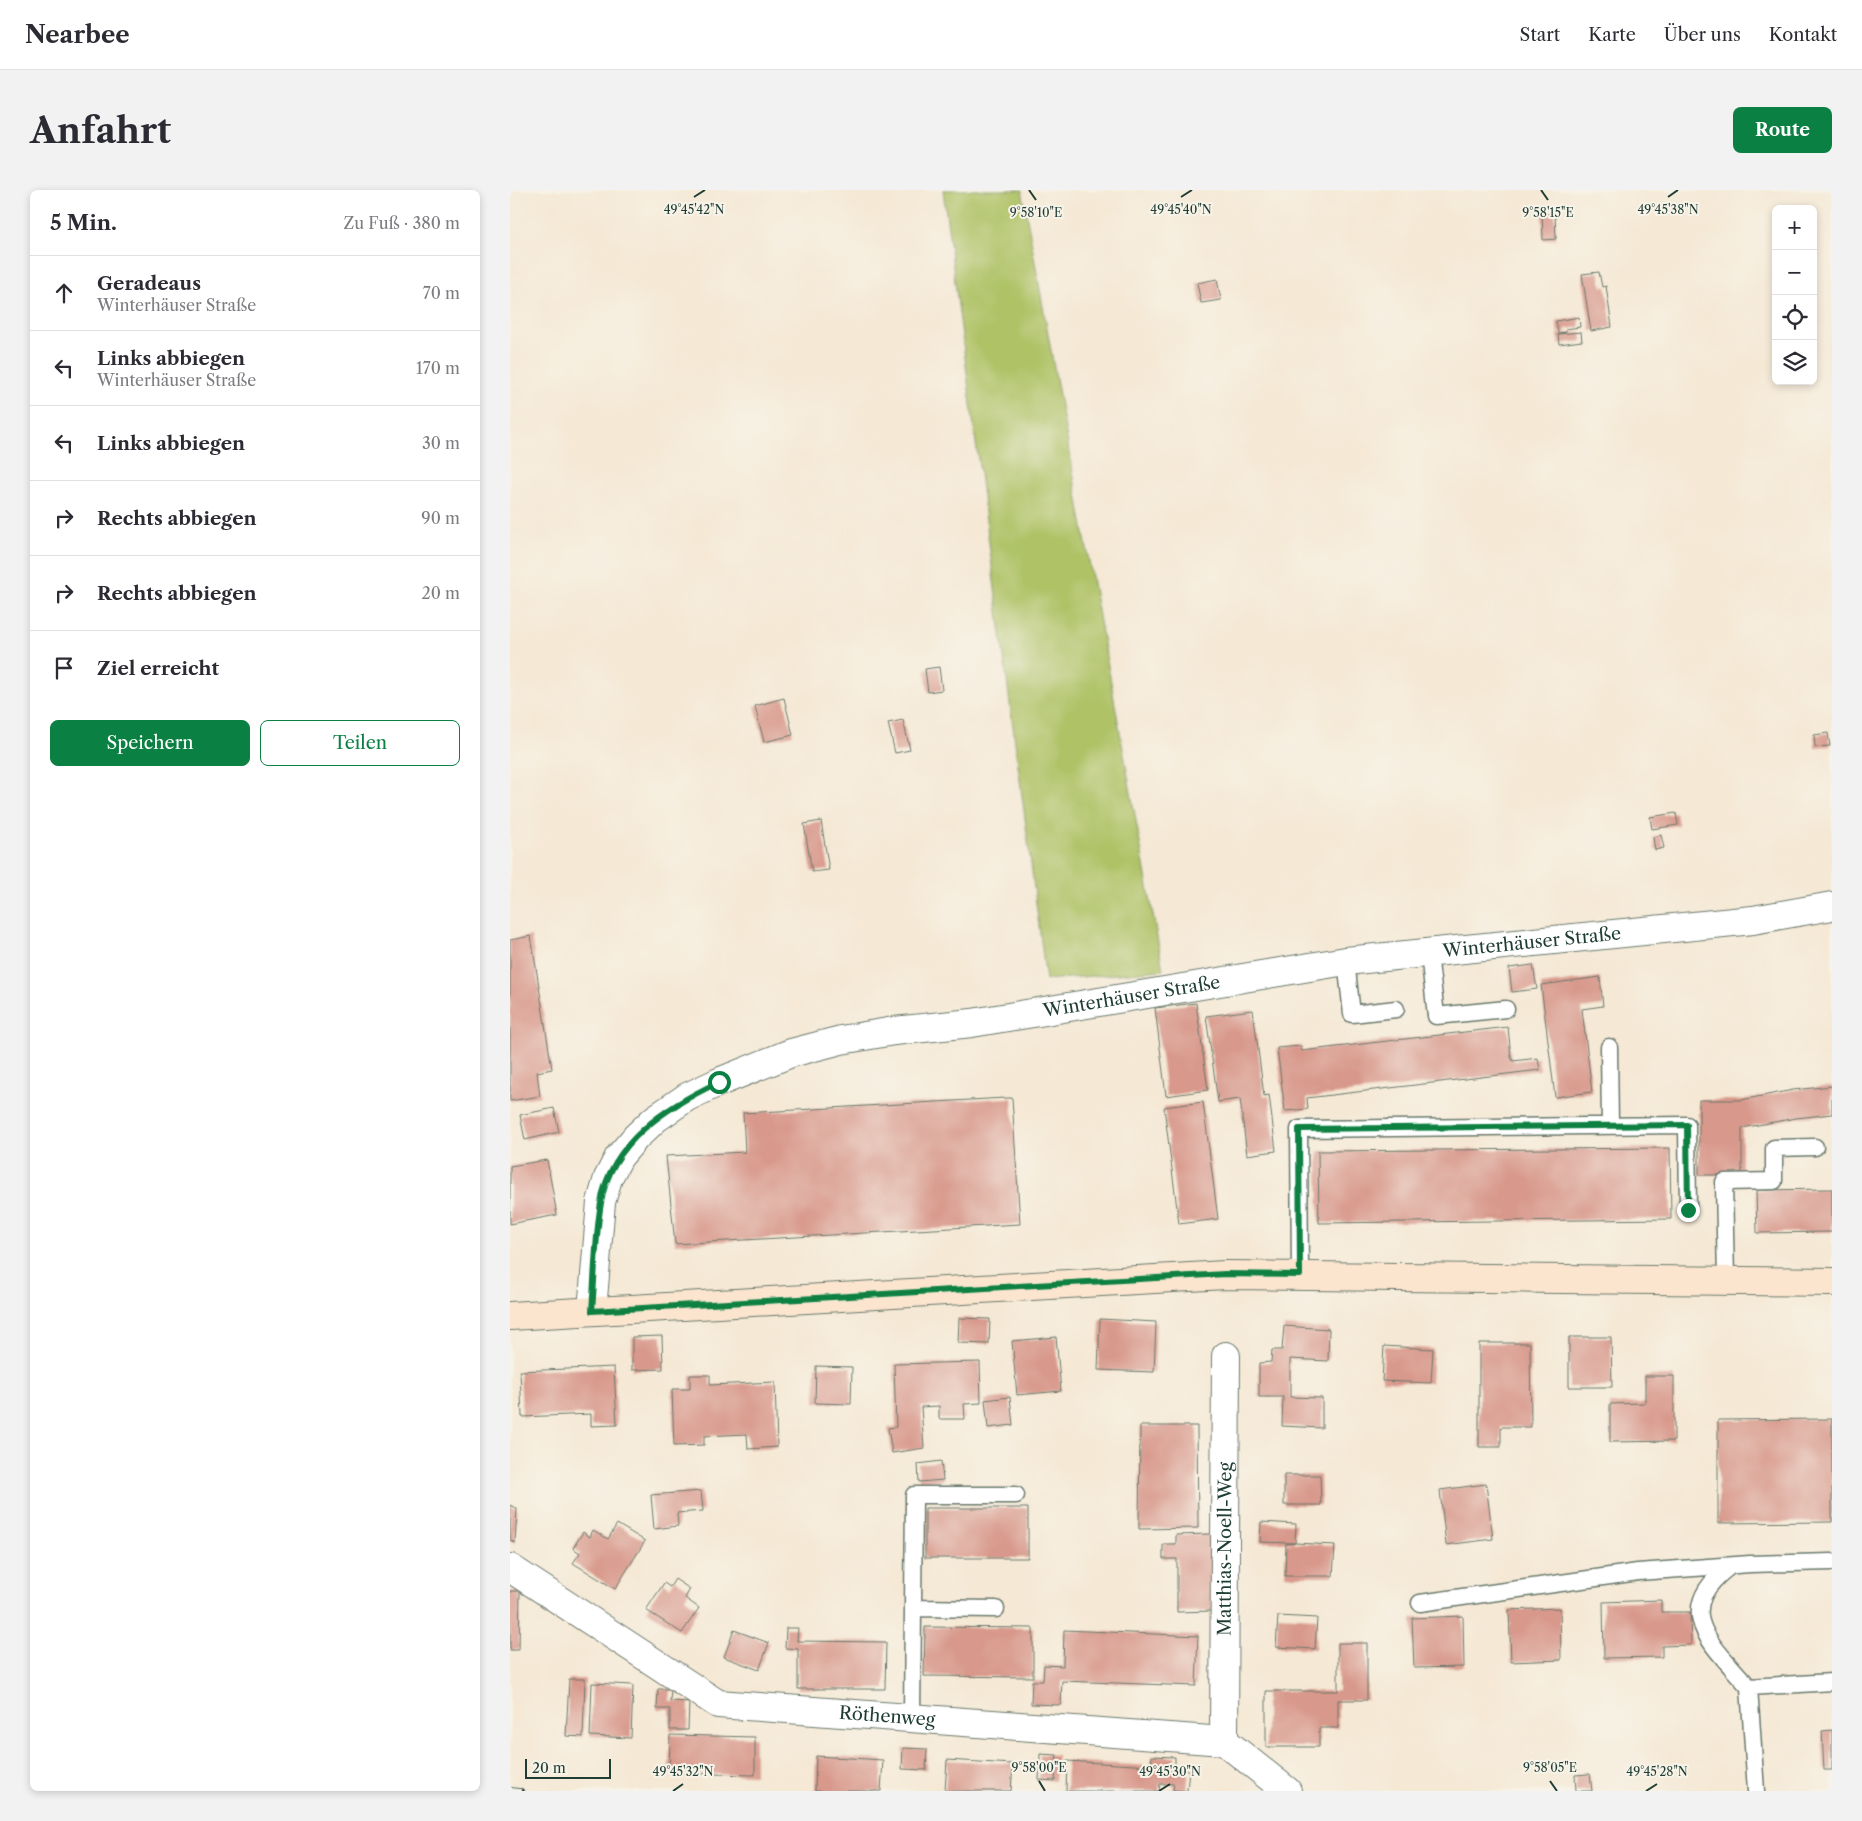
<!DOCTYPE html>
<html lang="de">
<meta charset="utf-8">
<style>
:root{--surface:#fff;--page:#f2f2f3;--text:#2b2b33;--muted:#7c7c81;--line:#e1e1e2;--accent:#0b8043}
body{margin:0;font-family:"Libre Caslon Text",serif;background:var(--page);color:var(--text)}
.controls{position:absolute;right:15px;top:15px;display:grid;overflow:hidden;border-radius:8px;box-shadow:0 2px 8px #0003}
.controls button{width:45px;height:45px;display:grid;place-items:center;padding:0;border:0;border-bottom:1px solid var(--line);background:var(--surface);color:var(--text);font:25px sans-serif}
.scale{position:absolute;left:15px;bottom:12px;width:86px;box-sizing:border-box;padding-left:5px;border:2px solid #1f3d34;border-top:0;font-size:14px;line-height:18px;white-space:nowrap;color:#1f3d34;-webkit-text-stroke:4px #f7f3e8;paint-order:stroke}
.stop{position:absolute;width:15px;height:15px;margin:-11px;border:4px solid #0b8043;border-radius:50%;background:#fff}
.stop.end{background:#0b8043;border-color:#fff;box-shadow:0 1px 5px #0008}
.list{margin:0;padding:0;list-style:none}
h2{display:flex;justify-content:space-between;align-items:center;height:65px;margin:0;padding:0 20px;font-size:21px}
h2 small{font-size:16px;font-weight:400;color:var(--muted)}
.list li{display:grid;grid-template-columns:32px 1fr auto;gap:15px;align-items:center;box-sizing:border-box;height:75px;padding:0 20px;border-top:1px solid var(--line)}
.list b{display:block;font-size:19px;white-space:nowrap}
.list p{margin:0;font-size:16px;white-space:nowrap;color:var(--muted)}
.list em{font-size:16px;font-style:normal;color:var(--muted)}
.actions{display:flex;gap:10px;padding:15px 20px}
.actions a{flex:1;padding:11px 0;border:1px solid var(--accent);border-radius:8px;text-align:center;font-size:18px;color:var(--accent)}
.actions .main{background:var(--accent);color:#fff}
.icon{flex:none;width:28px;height:28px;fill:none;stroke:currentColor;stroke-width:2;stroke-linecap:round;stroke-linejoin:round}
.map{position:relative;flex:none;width:1322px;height:1601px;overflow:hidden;border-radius:8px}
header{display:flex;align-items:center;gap:30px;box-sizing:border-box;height:70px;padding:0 25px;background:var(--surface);border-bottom:1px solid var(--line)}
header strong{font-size:24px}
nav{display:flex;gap:28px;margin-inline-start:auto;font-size:18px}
.intro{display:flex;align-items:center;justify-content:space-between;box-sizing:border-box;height:120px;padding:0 30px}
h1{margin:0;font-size:35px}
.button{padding:12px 22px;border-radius:8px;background:var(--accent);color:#fff;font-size:18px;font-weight:700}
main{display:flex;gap:30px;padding:0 30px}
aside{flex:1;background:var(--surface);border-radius:8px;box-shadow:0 2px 8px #0003}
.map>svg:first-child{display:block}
.green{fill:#afc266;stroke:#67804d}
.building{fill:#d8988b}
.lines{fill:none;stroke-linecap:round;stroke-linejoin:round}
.service-casing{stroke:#6a796c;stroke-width:19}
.minor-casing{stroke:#6a796c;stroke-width:30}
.secondary-casing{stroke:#6a796c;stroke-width:30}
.service{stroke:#fff;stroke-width:16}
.minor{stroke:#fff;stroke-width:28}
.secondary{stroke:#fbe5cf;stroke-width:28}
.rail-casing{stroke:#1f3d34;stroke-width:5.5}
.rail{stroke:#f7f3e8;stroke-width:4;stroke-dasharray:11;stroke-linecap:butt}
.route{stroke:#0b8043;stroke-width:6}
.ticks{fill:none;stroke:#1f3d34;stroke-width:2}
.labels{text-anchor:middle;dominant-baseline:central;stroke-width:4;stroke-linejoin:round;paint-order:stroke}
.street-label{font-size:18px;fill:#1f3d34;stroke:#f7f3e8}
.ticks-label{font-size:12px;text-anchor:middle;fill:#1f3d34;stroke:#f7f3e8;stroke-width:4;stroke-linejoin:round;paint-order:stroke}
</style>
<header>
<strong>Nearbee</strong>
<nav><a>Start</a><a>Karte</a><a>Über uns</a><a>Kontakt</a></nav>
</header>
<div class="intro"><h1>Anfahrt</h1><a class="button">Route</a></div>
<main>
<aside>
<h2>5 Min.<small>Zu Fuß · 380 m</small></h2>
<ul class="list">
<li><svg class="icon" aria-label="ahead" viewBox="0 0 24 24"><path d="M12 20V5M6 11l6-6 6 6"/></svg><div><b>Geradeaus</b><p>Winterhäuser Straße</p></div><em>70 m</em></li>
<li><svg class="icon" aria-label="left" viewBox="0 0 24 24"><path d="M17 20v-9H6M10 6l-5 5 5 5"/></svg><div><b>Links abbiegen</b><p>Winterhäuser Straße</p></div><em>170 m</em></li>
<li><svg class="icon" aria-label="left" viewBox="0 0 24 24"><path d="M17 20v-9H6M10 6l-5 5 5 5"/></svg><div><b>Links abbiegen</b></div><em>30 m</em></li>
<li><svg class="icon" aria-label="right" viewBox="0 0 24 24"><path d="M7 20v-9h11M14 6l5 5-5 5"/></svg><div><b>Rechts abbiegen</b></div><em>90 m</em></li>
<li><svg class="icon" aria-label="right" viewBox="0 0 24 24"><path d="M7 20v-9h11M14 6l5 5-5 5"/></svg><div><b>Rechts abbiegen</b></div><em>20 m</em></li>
<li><svg class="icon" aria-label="arrive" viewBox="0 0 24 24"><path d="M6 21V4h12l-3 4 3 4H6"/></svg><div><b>Ziel erreicht</b></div></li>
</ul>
<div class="actions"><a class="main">Speichern</a><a>Teilen</a></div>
</aside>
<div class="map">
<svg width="1322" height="1601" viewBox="0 0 1322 1601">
<rect width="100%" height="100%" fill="#f7f3e8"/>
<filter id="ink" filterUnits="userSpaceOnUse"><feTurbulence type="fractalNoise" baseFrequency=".02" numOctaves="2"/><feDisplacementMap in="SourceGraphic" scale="10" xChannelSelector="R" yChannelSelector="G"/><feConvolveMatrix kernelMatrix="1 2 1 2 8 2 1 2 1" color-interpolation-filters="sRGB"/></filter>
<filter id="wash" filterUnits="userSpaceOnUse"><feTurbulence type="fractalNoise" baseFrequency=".0096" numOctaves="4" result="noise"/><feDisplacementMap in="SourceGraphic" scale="20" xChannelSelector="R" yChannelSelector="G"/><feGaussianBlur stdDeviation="1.12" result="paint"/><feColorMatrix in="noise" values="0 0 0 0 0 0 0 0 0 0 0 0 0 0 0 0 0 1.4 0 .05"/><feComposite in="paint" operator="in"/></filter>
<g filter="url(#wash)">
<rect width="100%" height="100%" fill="#f5e8d4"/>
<!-- green -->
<path class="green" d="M433 0H512L653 780 536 790Z"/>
<g id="blocks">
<!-- building -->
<path class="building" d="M1032 24H1045L1046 49 1033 50Z
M1089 82 1092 97 1096 96 1102 137 1081 141 1072 84Z
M707 89 711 110 691 113 687 93Z
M1069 127 1070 137 1056 139V142L1048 143 1046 131Z
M1071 142 1072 151 1049 154 1048 144Z
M429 477 432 500 418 502 415 479Z
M274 508 283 545 254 552 245 516Z
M393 530 400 560 385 563 378 533Z
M1318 543 1320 556 1305 557 1304 545Z
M1166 623 1168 635 1142 639 1140 627Z
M311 631 319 680 302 682 294 634Z
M1151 645 1154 658 1145 660 1143 647Z
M21 746 42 879 27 882 30 906 0 911V750Z
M1023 775 1027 799 1002 802 999 778Z
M1090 787 1093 816 1072 819 1082 902 1045 907 1031 795Z
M686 813 698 900 656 906 645 818Z
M743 820 754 906 759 905 766 961 737 965 730 909 708 912 696 826Z
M998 837 1001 867 1003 871 1028 868 1030 880 797 908 798 919 775 921 767 858 791 856 792 861Z
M1322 896V924L1286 928 1232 938V985H1189V910H1231L1283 900Z
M495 908H502L510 1034 165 1054 156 966 235 962 233 923Z
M693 912 708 1029 669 1034 654 917Z
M44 918 49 942 15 950 10 925Z
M1160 958 1161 1029 809 1033 808 961Z
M37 970 47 1025 0 1034V976Z
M1322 999V1042L1247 1043 1246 1000Z
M449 1128 480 1129 479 1154 448 1153Z
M590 1129 646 1132 644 1182 588 1180Z
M774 1136 819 1139 818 1171 780 1169V1207L812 1208V1238L772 1236 773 1207H749V1173L761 1172 762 1160H772Z
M152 1146 153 1179 122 1180V1147Z
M546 1147 551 1201 507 1205 502 1151Z
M1059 1147H1101L1102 1197H1059Z
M969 1153H1020L1021 1237H991V1257H969Z
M874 1156 923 1159 921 1193 872 1191Z
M470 1172 471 1213 454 1214 455 1229H429V1216L411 1217 414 1258 382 1263 378 1238 386 1237 384 1174Z
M306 1176 342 1177 341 1214 305 1213Z
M104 1177 107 1235 81 1236V1224L12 1227 10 1181Z
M180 1185H200V1195L265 1192 267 1257 238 1259 237 1244 194 1246V1255L164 1256 162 1199H180Z
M1135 1186H1164V1251L1100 1252V1214L1135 1213Z
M500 1207 503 1235 478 1238 475 1210Z
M1322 1229V1332L1208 1333V1230Z
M630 1236H687L688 1338 629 1339Z
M431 1271 433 1290 409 1292 408 1274Z
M774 1285H810L811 1315H774Z
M976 1294 983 1349 936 1355 930 1300Z
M191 1301 193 1321 167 1323 168 1336 144 1339 141 1305Z
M0 1315 7 1319 5 1353 0 1350Z
M415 1318H518V1368H415Z
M751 1332 786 1334 785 1353 825 1355 823 1386H775L776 1354 785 1353 750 1352Z
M107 1334 135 1351 105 1399 63 1373 70 1363 63 1358 73 1342 80 1347 83 1340 98 1349Z
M701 1344 703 1421 667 1422V1369H653V1354H666V1345Z
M165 1389 180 1399 175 1408 189 1418 172 1443 136 1420 154 1393 160 1397Z
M0 1401H10L9 1460H0Z
M1151 1410V1422H1180L1181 1455 1152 1456V1467L1094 1468 1093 1412Z
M1050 1418 1051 1470 1001 1472 999 1420Z
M768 1426 807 1428 805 1459 766 1457Z
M953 1426 954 1477 904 1478 902 1428Z
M415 1437 523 1438V1487L414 1486Z
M276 1438H288L287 1451 376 1452 375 1499H288V1459L275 1458Z
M224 1440 259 1453 249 1480 214 1467Z
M554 1440 688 1446 686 1496 552 1491 551 1515 521 1514 522 1491H533L534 1475 553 1476Z
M828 1453H857V1510H828V1538H809V1557H756V1501H828Z
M59 1489H75L73 1547 56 1546Z
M82 1493 123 1495 121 1548 80 1546Z
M148 1499H161L160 1511 179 1512 178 1540H160V1519H147Z
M1322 1540V1580H1314L1312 1541Z
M160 1545 245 1547V1585L159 1583Z
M393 1558 417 1559 416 1580 392 1579Z
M530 1564 547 1565 545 1591 529 1590Z
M306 1566 373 1570 371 1601H305Z
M642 1566 665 1567V1579L679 1580 677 1601 663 1600 664 1594H650L649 1601H556L557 1571 641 1576Z
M437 1570 503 1574 501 1601H435Z
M1080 1584 1082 1601H1066L1065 1585Z"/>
</g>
</g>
<g filter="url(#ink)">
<use href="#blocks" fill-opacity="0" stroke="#6a796c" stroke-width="1"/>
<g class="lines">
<!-- service casing -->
<g class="service-casing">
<path id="service" d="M919 763 926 826 996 819
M836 771 842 824 886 819
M1099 857 1100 936
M790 1085 789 939 1177 935 1178 1020
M1216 1090 1214 992 1264 991V958L1305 957
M1220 1376C1159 1422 1203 1455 1239 1497
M910 1413 1128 1382 1240 1374 1322 1372
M403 1418 486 1419
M402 1528 404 1305H506
M1246 1601 1239 1497 1322 1492"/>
</g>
<!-- minor casing -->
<g class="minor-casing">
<g id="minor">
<path id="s1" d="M82 1121 91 1012 98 988 109 967 126 947 145 929 177 907 209 892 281 863 331 850 384 841 462 833 836 771 1243 730 1322 716"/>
<path id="s2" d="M0 1378 208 1514 714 1551 777 1601"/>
<path id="s3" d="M714 1551 716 1166"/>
</g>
</g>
<!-- secondary casing -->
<g class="secondary-casing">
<path id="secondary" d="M0 1126 715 1085 1322 1092"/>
</g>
<!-- service -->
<use href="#service" class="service"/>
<!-- minor -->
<use href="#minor" class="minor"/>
<!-- secondary -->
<use href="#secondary" class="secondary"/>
<!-- rail casing -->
<g class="rail-casing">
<path id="rail" d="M0 1600 11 1601"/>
</g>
<!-- rail -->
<use href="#rail" class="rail"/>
</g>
</g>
<g class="lines" filter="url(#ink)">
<!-- route -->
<path class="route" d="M209 892C158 916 100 952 91 1013 85 1048 85 1085 82 1121L715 1084 790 1085 789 939 1177 935 1178 1020"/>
</g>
<!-- ticks -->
<path class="ticks" d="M519 0 526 10M1031 0 1038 10M184 7 195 0M671 7 682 0M1158 7 1168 0M529 1591 535 1601M1040 1591 1047 1601M163 1601 173 1594M649 1601 660 1594M1136 1601 1147 1594"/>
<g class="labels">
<!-- street labels -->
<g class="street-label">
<text stroke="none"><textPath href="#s1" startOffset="1112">Winterhäuser Straße</textPath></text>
<text stroke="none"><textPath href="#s1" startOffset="708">Winterhäuser Straße</textPath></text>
<text stroke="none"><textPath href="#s3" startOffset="192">Matthias-Noell-Weg</textPath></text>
<text stroke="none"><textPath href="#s2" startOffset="418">Röthenweg</textPath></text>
</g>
</g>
<g class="ticks-label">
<text x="184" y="24">49°45'42"N</text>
<text x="671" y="24">49°45'40"N</text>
<text x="1158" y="24">49°45'38"N</text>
<text x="1038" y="27">9°58'15"E</text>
<text x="526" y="27">9°58'10"E</text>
<text x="529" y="1582">9°58'00"E</text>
<text x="1040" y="1582">9°58'05"E</text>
<text x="173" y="1586">49°45'32"N</text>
<text x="660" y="1586">49°45'30"N</text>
<text x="1147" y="1586">49°45'28"N</text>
</g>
</svg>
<div class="controls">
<button>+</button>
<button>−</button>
<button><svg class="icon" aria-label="locate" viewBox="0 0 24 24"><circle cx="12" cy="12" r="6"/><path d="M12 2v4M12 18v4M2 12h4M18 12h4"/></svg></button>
<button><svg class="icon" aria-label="layers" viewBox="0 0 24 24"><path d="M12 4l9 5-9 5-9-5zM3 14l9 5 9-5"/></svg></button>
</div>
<div class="scale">20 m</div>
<div class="stop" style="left:209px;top:892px"></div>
<div class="stop end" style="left:1178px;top:1020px"></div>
</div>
</main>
